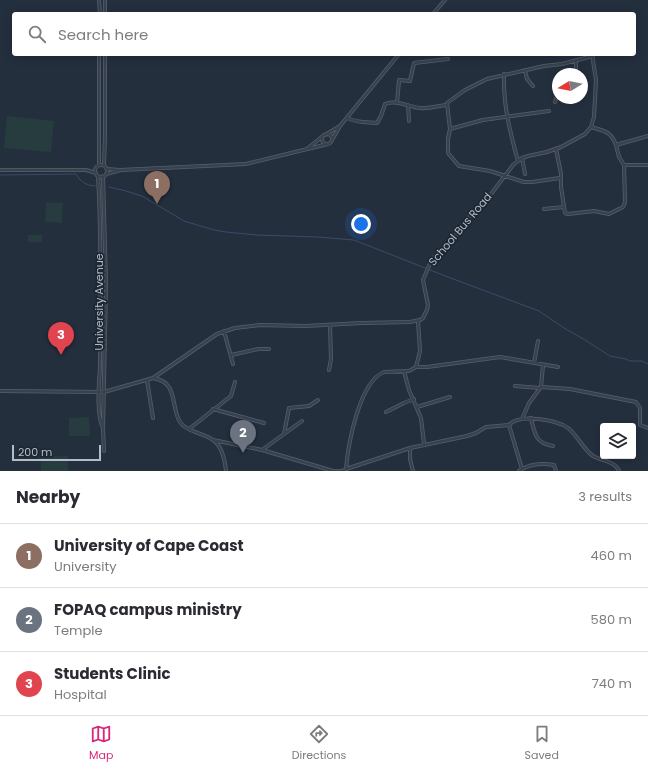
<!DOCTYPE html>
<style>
:root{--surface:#fff;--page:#f7f7f7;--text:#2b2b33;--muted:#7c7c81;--line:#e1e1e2;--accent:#db2777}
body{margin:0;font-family:Poppins,sans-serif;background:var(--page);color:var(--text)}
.controls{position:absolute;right:12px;bottom:12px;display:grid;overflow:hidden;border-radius:4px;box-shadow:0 2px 10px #0003}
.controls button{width:36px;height:36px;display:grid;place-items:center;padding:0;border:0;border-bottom:1px solid var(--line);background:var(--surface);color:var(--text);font:20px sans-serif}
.compass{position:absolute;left:552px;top:68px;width:36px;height:36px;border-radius:50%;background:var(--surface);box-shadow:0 2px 10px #0003;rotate:260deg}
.scale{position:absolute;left:12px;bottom:10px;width:89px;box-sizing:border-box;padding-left:4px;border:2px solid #b4bcc9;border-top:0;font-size:11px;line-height:14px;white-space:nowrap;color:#b4bcc9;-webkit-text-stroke:3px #1d2633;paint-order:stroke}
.you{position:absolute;left:361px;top:224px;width:14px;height:14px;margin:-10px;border:3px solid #fff;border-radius:50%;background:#1a73e8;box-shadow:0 0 0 6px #1a73e833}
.badge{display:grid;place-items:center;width:26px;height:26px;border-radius:50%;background:var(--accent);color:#fff;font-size:13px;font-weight:700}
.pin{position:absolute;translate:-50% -33px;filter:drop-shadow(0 1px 2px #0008)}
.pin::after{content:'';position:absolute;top:21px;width:14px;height:12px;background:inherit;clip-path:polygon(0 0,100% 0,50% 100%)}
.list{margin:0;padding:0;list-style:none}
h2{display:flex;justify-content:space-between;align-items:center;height:52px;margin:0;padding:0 16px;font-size:17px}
h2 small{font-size:13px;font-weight:400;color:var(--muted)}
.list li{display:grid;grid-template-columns:26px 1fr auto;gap:12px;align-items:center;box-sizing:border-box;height:64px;padding:0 16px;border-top:1px solid var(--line)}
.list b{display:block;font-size:15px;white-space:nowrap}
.list p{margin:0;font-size:13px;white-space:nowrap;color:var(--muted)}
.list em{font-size:13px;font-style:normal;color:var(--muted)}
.icon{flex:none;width:22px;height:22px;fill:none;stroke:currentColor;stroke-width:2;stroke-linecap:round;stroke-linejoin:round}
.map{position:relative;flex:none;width:648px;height:471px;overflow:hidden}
.search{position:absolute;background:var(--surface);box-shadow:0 2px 10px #0003;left:12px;right:12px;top:12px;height:44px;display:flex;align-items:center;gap:10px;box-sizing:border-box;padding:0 14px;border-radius:4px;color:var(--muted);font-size:15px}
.sheet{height:244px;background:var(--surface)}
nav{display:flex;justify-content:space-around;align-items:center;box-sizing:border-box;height:56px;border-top:1px solid var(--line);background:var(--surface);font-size:11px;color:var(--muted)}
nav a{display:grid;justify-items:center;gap:2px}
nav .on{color:var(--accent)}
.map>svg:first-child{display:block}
.green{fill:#263c3f}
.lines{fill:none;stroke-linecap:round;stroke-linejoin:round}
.stream{stroke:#394c67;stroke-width:1}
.street-casing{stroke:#565f6c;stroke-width:4}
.street{stroke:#38414e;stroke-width:2.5}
.labels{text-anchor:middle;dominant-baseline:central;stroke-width:3.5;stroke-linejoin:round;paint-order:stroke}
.street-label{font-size:11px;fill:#b4bcc9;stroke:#1d2633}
</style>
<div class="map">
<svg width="648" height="471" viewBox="0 0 648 471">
<rect width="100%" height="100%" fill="#242f3e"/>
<!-- green -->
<path class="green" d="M7 116 54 121 51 152 4 148Z
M46 202 63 203 62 223 45 222Z
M28 235H42V242H28Z
M89 417 90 436H69V418Z
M68 456V471H41V457Z"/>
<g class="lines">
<!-- stream -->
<path class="stream" d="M0 175 76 174C81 182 85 185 95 186
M109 187 126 191 142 196 184 221 214 230 226 232 257 235 318 237 354 240 448 277 539 311 564 328 585 340 610 356 626 359 630 361H642L648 364"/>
<!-- street casing -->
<g class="street-casing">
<path id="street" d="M99 0 100 14
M105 0V14
M433 14 445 0
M525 70 527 79 533 86
M504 74C503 105 510 132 518 161
M573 74 576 71V60
M555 102 556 99 558 95
M397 103 399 80 410 81 414 63 448 59
M408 105 409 121
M347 118C358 123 365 122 377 123L381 116 385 104C395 99 409 107 420 108 429 109 438 106 446 105
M591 127C604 131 611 131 616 145L648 136
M450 129 483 120 549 111
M322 139a5 5 0 1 1 10 0a5 5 0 1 1-10 0Z
M325 135 340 126
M332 140 340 126 399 54
M308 148 323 136
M556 149 561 174V187L565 213 568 214 594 211 609 214 623 207 625 202 624 165 619 157 616 145
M522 158 525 174
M99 165V54
M104 165 105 135V54
M624 165H648
M95 171a6 6 0 1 1 12 0a6 6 0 1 1-12 0Z
M107 169 119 170
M0 170H86L96 173
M106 174 121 170 246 164 328 144
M98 176C102 240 100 304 100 367 99 383 96 414 103 428
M103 176 106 285 103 428 104 451
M560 178 532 182H524L490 171 459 166 448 153V139L450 129 447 103 465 90 487 79 544 66 562 64 593 56
M544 209 564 207
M224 331 233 364
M231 355 258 349H269
M534 363 538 341
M416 367H427L500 357 558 367
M329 370 331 359 330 325
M404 371 409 390 421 418 424 444
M153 378 217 334 235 328 260 325 305 326 362 323 410 322 420 320 423 318 427 310 428 305 423 280 432 259 453 239 470 216 482 206 513 165 522 158 528 156 547 152 561 147 585 134 591 127 594 117 596 80 592 54
M147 380 153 418
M515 386 540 388
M541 387 570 389 636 402 640 408V425L648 428
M0 391 104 392 153 378C179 382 170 406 180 422 183 427 188 429 193 431 199 434 208 436 213 440 222 446 225 461 226 471
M417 407 450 397
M213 409 264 423
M386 412 404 403 414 399
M531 418C535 434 535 443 553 446
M522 419 529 403 541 387 543 365
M509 425 522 469
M189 429 231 396 235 382
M284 434 289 408 309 406 318 400
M213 440 262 450 333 471H342L346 469C348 445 359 382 384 372L409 371 416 367 420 351 418 321
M262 450 302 421
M346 469 410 448
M413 471 410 459V448L467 436 476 433 486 427 509 425C519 413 557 420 568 428 578 436 583 449 593 456 602 461 615 461 619 471
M519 471C529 464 542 463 554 465L556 471"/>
</g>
<!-- street -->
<use href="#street" class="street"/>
</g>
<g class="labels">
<!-- street labels -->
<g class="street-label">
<text transform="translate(460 229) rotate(-50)">School Bus Road</text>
<text transform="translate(99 302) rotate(-90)">University Avenue</text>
</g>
</g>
</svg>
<div class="controls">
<button><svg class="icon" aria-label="layers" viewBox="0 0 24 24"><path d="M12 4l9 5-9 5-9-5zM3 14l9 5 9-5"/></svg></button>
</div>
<svg class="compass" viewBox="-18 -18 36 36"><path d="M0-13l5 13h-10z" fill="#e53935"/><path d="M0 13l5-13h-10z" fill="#7c7c81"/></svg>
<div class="scale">200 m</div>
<div class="you"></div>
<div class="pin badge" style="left:157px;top:204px;background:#8d6e63">1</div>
<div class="pin badge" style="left:243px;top:453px;background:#6b7280">2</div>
<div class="pin badge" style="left:61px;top:355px;background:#e0444e">3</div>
<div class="search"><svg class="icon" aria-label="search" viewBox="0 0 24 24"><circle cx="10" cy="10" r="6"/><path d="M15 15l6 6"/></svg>Search here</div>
</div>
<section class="sheet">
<h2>Nearby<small>3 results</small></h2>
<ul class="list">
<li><span class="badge" style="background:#8d6e63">1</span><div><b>University of Cape Coast</b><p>University</p></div><em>460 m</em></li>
<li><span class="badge" style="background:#6b7280">2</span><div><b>FOPAQ campus ministry</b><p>Temple</p></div><em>580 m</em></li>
<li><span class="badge" style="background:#e0444e">3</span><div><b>Students Clinic</b><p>Hospital</p></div><em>740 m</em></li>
</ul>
</section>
<nav>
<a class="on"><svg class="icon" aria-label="map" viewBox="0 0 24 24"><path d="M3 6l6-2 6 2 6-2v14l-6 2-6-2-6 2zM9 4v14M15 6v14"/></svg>Map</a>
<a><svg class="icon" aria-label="directions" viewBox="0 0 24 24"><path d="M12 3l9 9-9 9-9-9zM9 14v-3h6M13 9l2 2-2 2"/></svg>Directions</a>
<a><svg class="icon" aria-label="saved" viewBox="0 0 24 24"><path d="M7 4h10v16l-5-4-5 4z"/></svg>Saved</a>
</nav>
